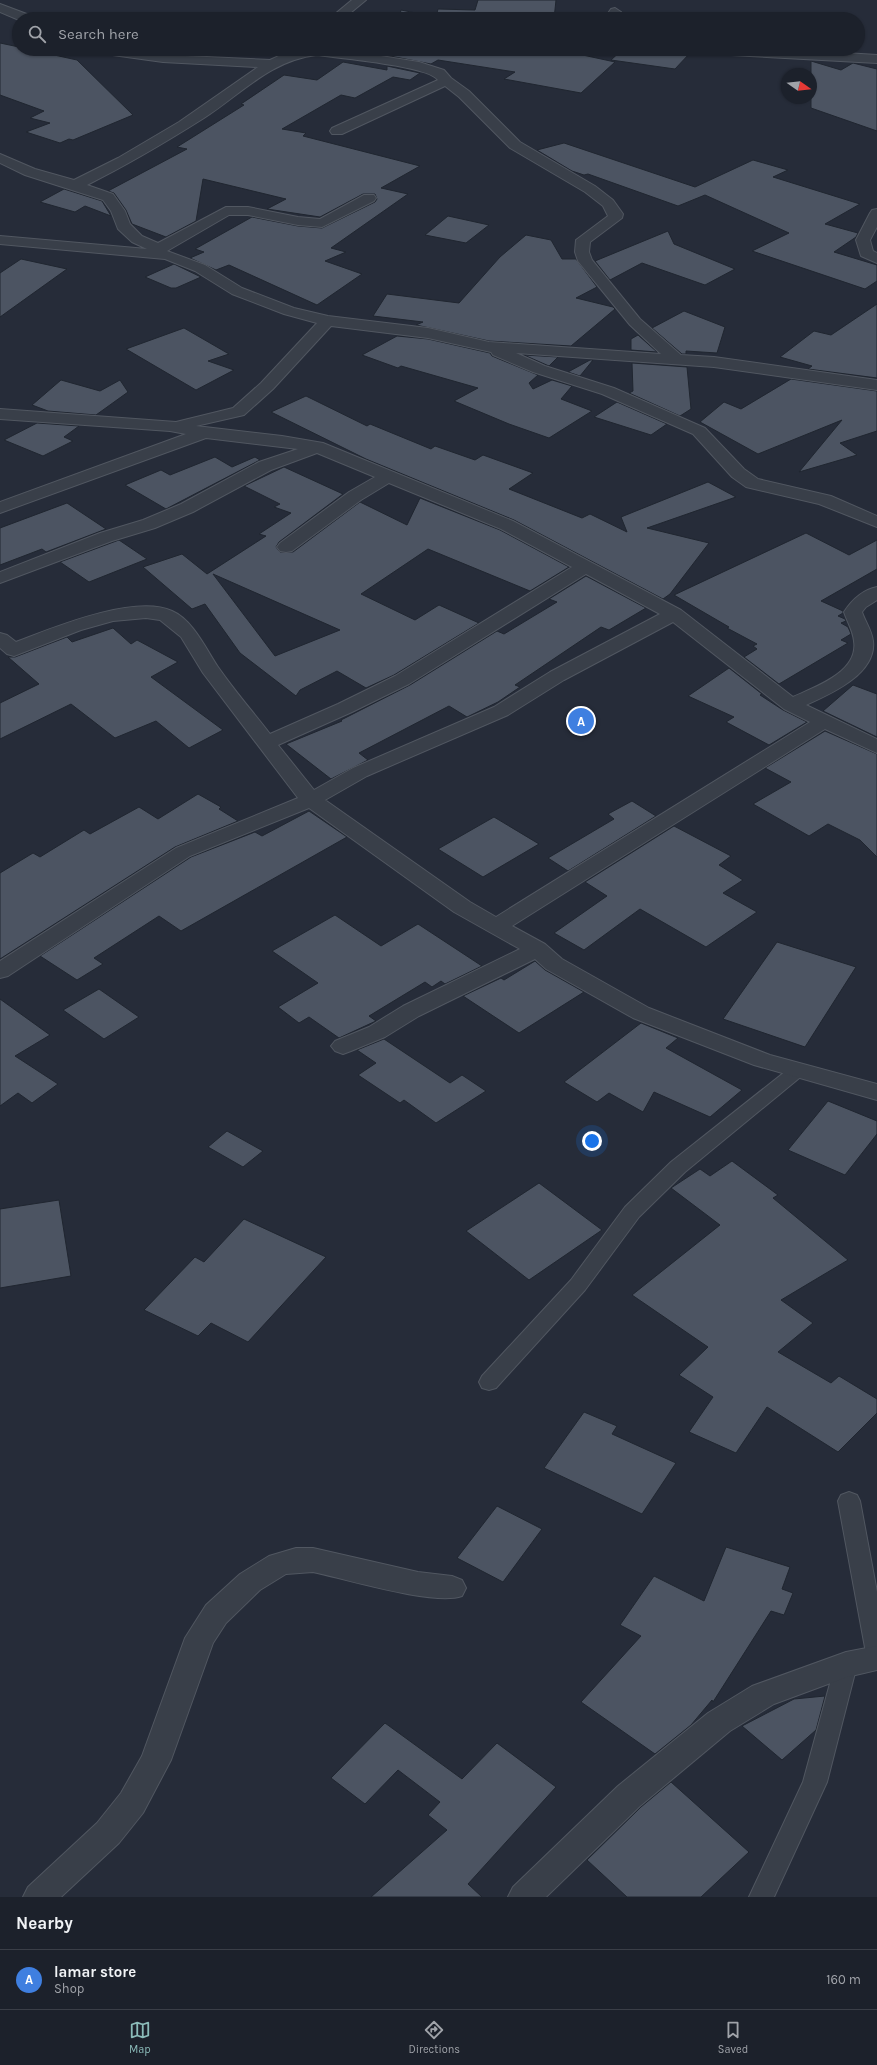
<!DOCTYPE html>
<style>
:root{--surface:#1c212b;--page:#252933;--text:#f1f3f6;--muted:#a0a3a9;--line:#3a3e47;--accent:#8bbbb9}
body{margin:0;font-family:Karla,sans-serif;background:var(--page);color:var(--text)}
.compass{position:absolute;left:781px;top:68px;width:36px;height:36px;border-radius:50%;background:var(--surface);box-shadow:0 1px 3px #0004;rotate:104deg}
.you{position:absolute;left:592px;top:1141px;width:14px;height:14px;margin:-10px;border:3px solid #fff;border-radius:50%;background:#1a73e8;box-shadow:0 0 0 6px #1a73e833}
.badge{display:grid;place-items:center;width:26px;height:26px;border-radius:50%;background:var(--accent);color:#fff;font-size:13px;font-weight:700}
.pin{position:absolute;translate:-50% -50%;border:2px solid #fff;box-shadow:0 1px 4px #0006}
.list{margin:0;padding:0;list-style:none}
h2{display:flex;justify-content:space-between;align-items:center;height:52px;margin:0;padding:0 16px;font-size:17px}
h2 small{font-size:13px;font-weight:400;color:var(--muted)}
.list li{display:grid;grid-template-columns:26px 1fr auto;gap:12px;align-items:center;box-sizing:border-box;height:60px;padding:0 16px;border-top:1px solid var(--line)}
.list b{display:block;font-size:15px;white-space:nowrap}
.list p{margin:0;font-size:13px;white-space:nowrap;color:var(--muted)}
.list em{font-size:13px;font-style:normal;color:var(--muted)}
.icon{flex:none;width:22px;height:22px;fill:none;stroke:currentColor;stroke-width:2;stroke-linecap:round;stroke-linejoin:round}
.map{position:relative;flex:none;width:877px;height:1897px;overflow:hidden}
.search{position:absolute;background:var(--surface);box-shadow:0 1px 3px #0004;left:12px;right:12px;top:12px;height:44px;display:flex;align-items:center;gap:10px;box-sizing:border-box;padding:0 14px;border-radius:22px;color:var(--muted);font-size:15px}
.sheet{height:112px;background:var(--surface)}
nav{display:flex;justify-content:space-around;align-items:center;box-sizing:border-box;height:56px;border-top:1px solid var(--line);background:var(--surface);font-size:11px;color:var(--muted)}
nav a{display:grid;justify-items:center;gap:2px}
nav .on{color:var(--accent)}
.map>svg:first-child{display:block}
.building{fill:#4c5462;stroke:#202630;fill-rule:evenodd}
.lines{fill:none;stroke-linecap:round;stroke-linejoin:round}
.service-casing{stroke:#515761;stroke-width:2}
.minor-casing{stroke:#515761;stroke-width:2}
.service{fill:#393f49;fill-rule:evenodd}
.minor{fill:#393f49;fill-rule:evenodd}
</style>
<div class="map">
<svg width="877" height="1897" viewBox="0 0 877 1897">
<rect width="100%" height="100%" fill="#262c39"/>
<!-- building -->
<path class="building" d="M478 0H556L554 19H399L401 10 436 17 438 9 475 10Z
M0 43 19 47V49H27L77 60 133 115 73 140 69 139 60 143 26 132 50 123 30 118 44 111 0 95Z
M391 49H555L615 62 581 93 504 79 515 72 438 60 431 64 390 56Z
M623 49H686L690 53 675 69 611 60Z
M811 61 841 70 853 63 877 69V131L811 108Z
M343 62 387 70V66L420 73 410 80 393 77 355 98 341 95 282 129 306 133 303 136 420 166 381 188 408 194 331 248 346 252 325 261 362 274 317 305 229 265 216 270 190 258 204 252 195 249 252 217 298 226 322 228 375 202 377 199 375 194H363L320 217 267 209 286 199 203 179 196 221 166 237 132 224 126 210 114 193 108 191 187 149 177 147 244 105 241 104 284 75 317 80Z
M564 143 695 187 753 160 788 170 773 177 860 204 825 224 858 233 856 237 834 252 877 265V281L865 289 752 251 789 233 705 195 678 206 588 174 584 175 572 171 537 150Z
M64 189 102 201 111 216 85 206 75 212 40 202Z
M448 216 489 225 466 243 425 235Z
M668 231 674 244 735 269 705 285 642 263 610 280 595 261Z
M526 235 551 240 562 259H576L597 287 576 298 613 307 615 309 571 346 489 341 416 325 423 322 373 316 387 294 459 303 500 257Z
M21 259 67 269 0 317V273Z
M174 264 201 277 176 288H171L145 277Z
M877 304V378L808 369 812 366 780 357 814 331 831 335Z
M684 311 725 327 717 353 686 351V354H682L652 328Z
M184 328 229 354 208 361 234 370 196 390 126 349Z
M638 335 657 352 631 350V339Z
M397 336 428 339 490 353 492 356 538 375 529 383 533 389 552 380 572 386 561 399 592 411 549 438 509 424 454 401 478 388 401 366 398 368 362 355Z
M524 355 558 357 549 366Z
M590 360H593L580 376 568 372Z
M632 363 687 367 691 409 680 416 629 393 633 391Z
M791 379 877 391V431L840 443 857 455 799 472 842 420 758 454 700 422 724 402 741 409Z
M61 380 100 391 120 380 128 392 96 415 48 411 32 405Z
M306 396 367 426 370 424 431 449 435 446 475 460 483 455 533 473 509 489 582 518 590 514 627 532 621 517 708 482 736 497 647 528 709 543 670 594 663 599 514 520 366 459 271 412Z
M617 402 667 424 651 435 594 417Z
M37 423 79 426 64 437 73 441 43 456 4 440Z
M215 457 232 467 255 457 260 460 166 509 125 485 161 470 170 475Z
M284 467 343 494 279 542 276 547 280 552H293L360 502 407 525 420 498 500 530 569 567 530 591 428 549 361 594 415 620 439 605 479 623 394 675 366 688 337 671 300 690 296 696 240 653 205 604 192 609 143 567 182 554 207 574 266 536 259 534 291 513 274 507 280 504 244 486ZM213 574 340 630 275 656Z
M67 503 106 529 46 552 42 549 0 565V528Z
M806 533 849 555 877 540V569L821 601 843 611V613L838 616 845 619 846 621 841 623 848 627 851 634 841 640 848 643 779 684 744 657 757 649 753 646 757 644 727 628 729 627 674 595Z
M119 540 147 559 89 582 60 562Z
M586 576 646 608 609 630 601 627 515 685 520 687 498 702 467 717 449 706 359 753 368 760 331 779 286 744 342 721 341 720 410 685 497 631 504 634 557 602 549 599Z
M113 628 131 644 137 640 178 662 151 677 223 730 189 748 156 721 115 738 71 704 0 739V703L39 684 8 657H15L67 637 72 642Z
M729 668 762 694 760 695 783 710 807 722 769 745 726 722 734 717 688 696Z
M853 685 877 694V737L823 711Z
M825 731 877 754V857L860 840 828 824 809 836 753 804 791 782 765 768Z
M198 794 221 807 219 809 238 821 175 847 0 959V873L33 853 40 857 84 830 90 834 139 807 158 819Z
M632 801 656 816 568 871 548 858 614 819 608 814Z
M309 811 347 837 181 931 159 916 94 958 103 964 77 980 40 956 191 857 255 832 262 836Z
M494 817 539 844 483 877 438 849Z
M674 826 731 856 719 865 743 880 723 893 757 912 706 947 640 909 584 950 554 933 607 896 585 882Z
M335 915 381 946 418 924 482 966 445 984 441 981 432 987 425 982 369 1016 376 1021 339 1038 309 1017 299 1023 278 1007 318 983 272 951Z
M777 942 856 967 805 1047 723 1019Z
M535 961 545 970 584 992 519 1033 463 996 501 978 504 980Z
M99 989 139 1017 104 1039 63 1010Z
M0 999 50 1035 15 1056 58 1084 32 1103 18 1093 0 1106Z
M641 1023 678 1038 666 1048 742 1090 710 1117 654 1092 643 1112 609 1093 597 1102 564 1082Z
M384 1039 450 1083 462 1075 486 1091 436 1123 404 1100 400 1103 358 1075 376 1063 357 1050Z
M828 1101 877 1121V1134L845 1175 788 1150Z
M227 1131 263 1151 243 1167 208 1147Z
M732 1161 778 1195 773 1198 848 1260 781 1300 813 1323 778 1352 831 1383 839 1376 877 1399V1413L838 1452 767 1407 736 1453 689 1432 713 1397 679 1375 708 1347 632 1295 720 1225 671 1188 700 1169 710 1176Z
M539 1183 602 1230 529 1280 466 1231Z
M59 1200 71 1276 0 1288V1209Z
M244 1219 326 1257 248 1342 211 1323 198 1336 144 1310 195 1257 204 1262Z
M584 1412 617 1426 612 1434 676 1463 642 1514 544 1468Z
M497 1506 542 1529 503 1582 457 1558Z
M726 1547 790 1567 782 1589 793 1593 784 1615 771 1611 713 1702 712 1700 691 1725 655 1754 581 1702 641 1636 620 1625 654 1576 704 1601Z
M825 1696 816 1730 782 1760 742 1726 794 1699Z
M385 1723 462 1779 497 1743 556 1787 468 1884 482 1897H371L447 1830 428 1815 440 1802 398 1770 365 1804 331 1778Z
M671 1782 749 1852 701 1897H627L587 1860 641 1807Z"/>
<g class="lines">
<!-- service casing -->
<g class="service-casing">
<path id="service" d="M797 1065 803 1067 806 1071 803 1075 685 1172 639 1217 585 1290 496 1388 489 1390 482 1388 479 1382 482 1376 571 1280 625 1207 671 1162 791 1067Z
M849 1492 857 1495 860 1501 877 1592V1663L869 1660 866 1653 838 1501 841 1495Z
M846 1655 854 1658 857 1665 827 1782 774 1897H749L803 1782 835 1665 838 1658Z"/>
</g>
<!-- minor casing -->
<g class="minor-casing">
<path id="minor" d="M352 0H366L343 19H329Z
M0 4 32 16 34 19 19 20 0 12Z
M615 8 621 12 616 19H604L611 9Z
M92 49H117L185 56 270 60 281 55 305 49H336L419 62 444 70 451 78 469 91 520 142 595 186 613 200 623 214 622 218 590 242 589 252 592 260 640 319 681 355 714 357 877 380V390L714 367 516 353 545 366 614 388 705 428 744 469 758 479 831 496 877 516V527L819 504 746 487 732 477 693 434 602 394 533 372 493 355 491 352 428 338 331 326 273 389 244 415 196 426 282 436 323 443 513 521 681 610 793 697C815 687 859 672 854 641 853 631 847 621 844 612 852 600 862 590 877 587V600L866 607 862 612C865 621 872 631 873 641 877 674 830 694 806 705L877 739V753L825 729 512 926 545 944 562 959 649 1008 770 1055 877 1084V1100L754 1065 633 1018 546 969 535 959 419 1016 385 1037 351 1051 343 1054 335 1051 331 1046 335 1041 369 1027 403 1006 520 949 454 912 309 808 190 856 8 976 0 978V961L176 848 298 798 203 673 181 637 160 620 146 618 113 621 81 630 14 656 7 654 0 648V633L7 635 16 642C53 628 134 594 172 611 193 620 206 649 218 667 234 690 253 712 270 734L338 704 395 676 572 567 501 529 389 483 361 500 292 551 286 552 280 551 277 547 280 543 349 492 375 477 317 453 271 470 193 512 155 528 112 541 0 583V572L100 533 143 520 181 504 259 462 298 449 206 438 0 513V502L186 434 170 431 0 419V409L176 422 233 408 261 383 317 323 284 314 232 294 195 271 165 259 0 244V236L147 249 132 242 118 229 111 211 103 200 25 175 0 163V154L35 169 74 180 118 158 179 122 258 67 163 62 98 53ZM317 55C338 58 429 66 438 80L332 128 330 131 332 134H342L445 86 459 97 510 148 585 192 603 206 608 216 576 240 575 252 578 261 630 325 661 354 489 342 428 328 328 316 294 308 242 288 205 265 167 251 229 215H248L298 225 322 227 374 201 376 198 374 195H364L320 219 298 217 248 207H226L158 243 142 236 130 224 125 211 113 194 87 185C127 165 166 142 204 118 241 94 271 60 317 55ZM586 574 660 614 550 672 494 707 353 768 314 790 278 745 352 712 409 684ZM673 622 784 709 810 722 496 917 470 902 325 800 367 776 508 715 564 680Z
M687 49H781L877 55V63L693 53Z
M877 209V227L870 240 873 251 877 253V263L861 256 856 240 870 213 872 210Z
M296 1548H313L418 1572 452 1576 462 1580 466 1588 462 1596C434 1606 346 1579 313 1572L286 1574 260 1590 226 1623 213 1643 171 1760 143 1813 119 1843 61 1897H23L28 1887 97 1823 121 1793 142 1756 185 1638 206 1605 240 1574 269 1556Z
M877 1646V1670L847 1677 774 1704 730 1731 640 1806 546 1897H508L513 1887 618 1786 708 1713 752 1686 846 1652Z"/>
</g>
<!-- service -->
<use href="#service" class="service"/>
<!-- minor -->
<use href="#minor" class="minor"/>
</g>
</svg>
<svg class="compass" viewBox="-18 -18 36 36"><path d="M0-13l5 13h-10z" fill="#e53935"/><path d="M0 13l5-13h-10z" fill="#a0a3a9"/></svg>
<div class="you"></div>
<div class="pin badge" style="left:581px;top:721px;background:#3f7fe0">A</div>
<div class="search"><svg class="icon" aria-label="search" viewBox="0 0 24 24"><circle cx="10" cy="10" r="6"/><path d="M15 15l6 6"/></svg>Search here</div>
</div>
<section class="sheet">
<h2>Nearby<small></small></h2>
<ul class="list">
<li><span class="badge" style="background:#3f7fe0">A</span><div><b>lamar store</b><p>Shop</p></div><em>160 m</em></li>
</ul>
</section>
<nav>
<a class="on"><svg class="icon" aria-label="map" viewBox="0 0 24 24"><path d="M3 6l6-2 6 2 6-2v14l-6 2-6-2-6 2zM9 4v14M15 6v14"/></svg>Map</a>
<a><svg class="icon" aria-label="directions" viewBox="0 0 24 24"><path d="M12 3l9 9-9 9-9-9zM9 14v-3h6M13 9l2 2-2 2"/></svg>Directions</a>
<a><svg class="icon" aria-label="saved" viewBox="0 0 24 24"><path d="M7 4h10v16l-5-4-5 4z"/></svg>Saved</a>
</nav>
